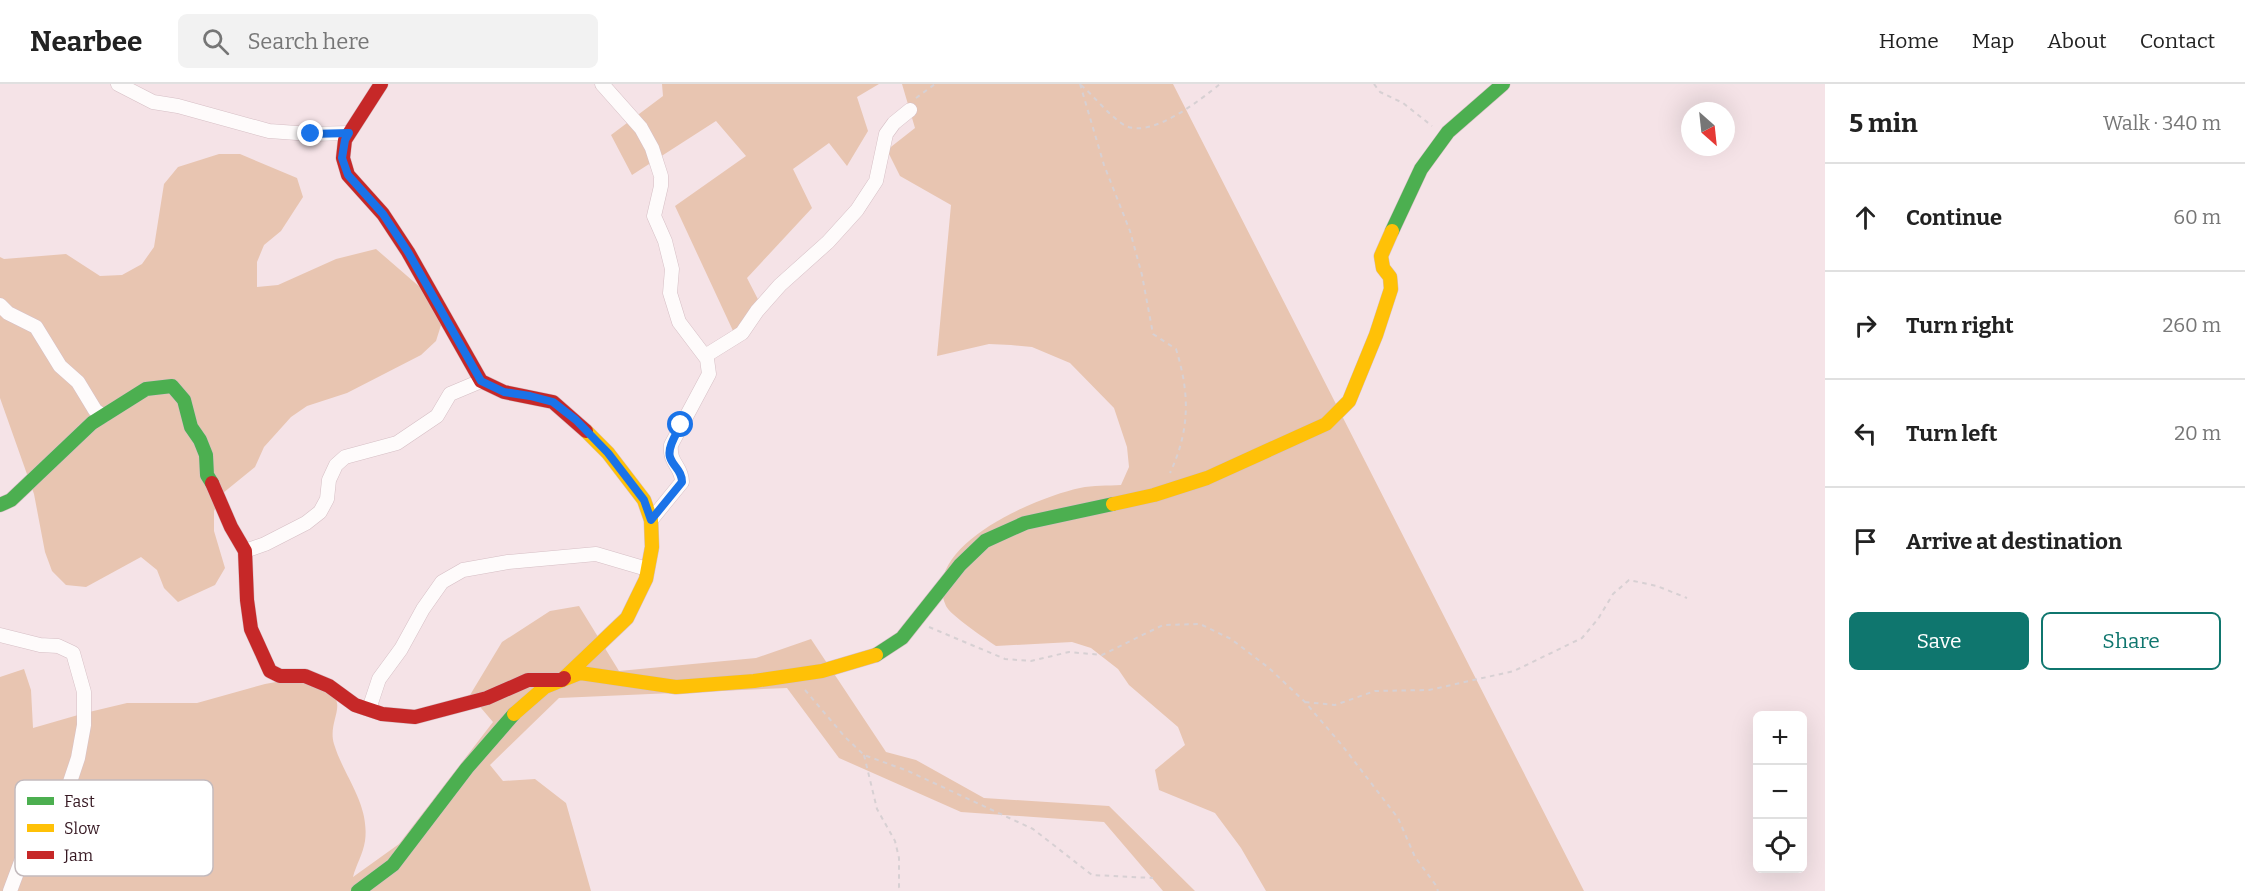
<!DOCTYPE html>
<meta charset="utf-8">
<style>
:root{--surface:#fff;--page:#f2f2f2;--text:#222;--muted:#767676;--line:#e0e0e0;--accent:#0f766e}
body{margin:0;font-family:Bitter,serif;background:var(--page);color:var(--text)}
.controls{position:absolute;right:18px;bottom:18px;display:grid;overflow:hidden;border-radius:9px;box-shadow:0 6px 24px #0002}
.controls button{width:54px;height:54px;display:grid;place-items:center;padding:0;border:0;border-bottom:2px solid var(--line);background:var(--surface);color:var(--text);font:30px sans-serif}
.compass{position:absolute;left:1681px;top:18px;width:54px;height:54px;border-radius:50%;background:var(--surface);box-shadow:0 6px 24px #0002;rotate:153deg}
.stop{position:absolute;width:18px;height:18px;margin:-14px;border:4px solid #1a73e8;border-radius:50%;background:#fff}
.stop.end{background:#1a73e8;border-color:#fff;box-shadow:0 2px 6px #0008}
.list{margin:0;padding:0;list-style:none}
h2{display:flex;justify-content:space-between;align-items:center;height:78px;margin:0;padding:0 24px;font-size:26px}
h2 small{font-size:20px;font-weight:400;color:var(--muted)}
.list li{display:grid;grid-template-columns:39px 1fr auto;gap:18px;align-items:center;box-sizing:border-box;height:108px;padding:0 24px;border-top:2px solid var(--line)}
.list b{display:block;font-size:22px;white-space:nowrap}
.list em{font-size:20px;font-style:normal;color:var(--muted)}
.actions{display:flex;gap:12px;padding:18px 24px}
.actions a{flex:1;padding:14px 0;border:2px solid var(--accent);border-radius:9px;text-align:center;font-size:21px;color:var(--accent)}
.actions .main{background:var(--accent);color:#fff}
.icon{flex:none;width:33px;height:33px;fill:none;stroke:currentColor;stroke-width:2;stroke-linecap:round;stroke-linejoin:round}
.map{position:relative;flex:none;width:1825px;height:807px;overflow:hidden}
header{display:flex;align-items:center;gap:36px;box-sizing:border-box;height:84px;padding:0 30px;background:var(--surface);border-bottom:2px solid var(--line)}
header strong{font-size:28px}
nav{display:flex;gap:33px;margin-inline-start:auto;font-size:21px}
.search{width:420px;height:54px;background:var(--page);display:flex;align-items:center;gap:15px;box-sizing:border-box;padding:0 21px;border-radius:9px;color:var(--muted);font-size:22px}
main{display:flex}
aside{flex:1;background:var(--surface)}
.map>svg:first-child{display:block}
.green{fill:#e8c5b1}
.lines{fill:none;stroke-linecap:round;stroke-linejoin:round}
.street-casing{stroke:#d6bfc5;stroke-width:15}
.fast-casing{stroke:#d6bfc5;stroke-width:15}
.slow-casing{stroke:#d6bfc5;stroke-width:15}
.jam-casing{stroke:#d6bfc5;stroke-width:15}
.path{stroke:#d7d0d3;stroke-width:2;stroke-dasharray:4.5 4.5;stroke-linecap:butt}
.street{stroke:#fefbfb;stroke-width:14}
.fast{stroke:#4caf50;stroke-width:14}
.slow{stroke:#ffc107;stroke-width:14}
.jam{stroke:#c62828;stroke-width:14}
.route{stroke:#1a73e8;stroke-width:8}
.key{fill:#fff;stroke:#c3babd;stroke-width:1.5}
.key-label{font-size:16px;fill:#361822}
</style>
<header>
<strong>Nearbee</strong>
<div class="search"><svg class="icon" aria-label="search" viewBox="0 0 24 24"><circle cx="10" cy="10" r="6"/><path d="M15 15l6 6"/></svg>Search here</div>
<nav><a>Home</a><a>Map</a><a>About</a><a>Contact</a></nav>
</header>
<main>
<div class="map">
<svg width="1825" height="807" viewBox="0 0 1825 807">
<rect width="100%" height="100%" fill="#f5e3e7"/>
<!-- green -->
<path class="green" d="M662 0H879L857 13 868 47 847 82 829 59 793 85 812 124 747 194 764 227 734 249 675 122 746 72 716 37 632 91 611 51 663 12Z
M902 0H1173L1584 807H1266L1241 764 1215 729 1159 706 1155 686 1185 661 1178 643 1129 601 1118 585 1091 564 1072 558 996 562C986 555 950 531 946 522 918 462 1037 413 1080 404 1093 401 1108 402 1121 401L1129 383 1127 363 1114 324 1070 279 1032 263 1011 261 989 260 937 272 951 121 900 92 887 66 915 44Z
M219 70H240L297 94 303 113 281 147 264 161 257 178V203L278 201 336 175 376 165 421 204 442 238 436 257 421 271 347 309 307 322 291 333 264 363 255 383 223 409 214 427V447L225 484 215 501 178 518 164 504 157 486 141 473 86 503 66 501 52 487 45 468 34 410 0 314V173L4 175 66 170 100 192 122 191 142 180 154 163 164 100 178 83Z
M579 522 619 587 756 574 811 555 886 668 916 676 984 714 1109 722 1195 807H1163L1104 738 961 728 839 674 787 604 559 614 490 681 503 697 535 695 566 719 591 807H0V593L24 585 31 606 33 644 85 629 127 619H197L265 600 287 596 329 602C332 607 336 613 337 619 339 629 329 644 334 660 344 693 370 720 365 757 363 770 356 781 353 793L399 760 493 638 470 611 502 558 550 527Z"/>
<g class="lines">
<!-- street casing -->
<g class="street-casing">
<path id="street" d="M118 0 153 18 178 22 269 47 311 50 349 49
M602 0 641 44 652 64 661 92V102L654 132 665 157 672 185 670 209 679 238 707 275 709 290 671 361C669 380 682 382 682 398L651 436
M0 221 8 229 36 243 60 282 78 298 95 326 103 332
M705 272 742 249 757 227 780 201 828 158 857 126 876 97 886 50 894 39 910 26
M245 467 265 460 306 439 320 428 327 415 329 396 336 381 345 373 397 359 437 332 450 310 481 297
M0 551 40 561 58 562 73 569 84 608V641L78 674 67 707 40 743 22 775 10 807
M369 625 379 595 401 565 423 525 442 498 463 486 508 478 596 470 647 485"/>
</g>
<!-- fast casing -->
<g class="fast-casing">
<path id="fast" d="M1392 147 1421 85 1448 48 1503 0
M0 421 11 416 92 339 146 305 172 302 184 316 191 343 200 356 206 371 207 391 212 399
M876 571 902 554 960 481 985 457 1025 439 1113 420
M358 807 393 781 467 684 514 630"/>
</g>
<!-- slow casing -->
<g class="slow-casing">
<path id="slow" d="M1113 420 1154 411 1207 394 1326 340 1349 317 1376 251 1391 205 1390 193 1383 184 1381 172 1392 147
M564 594 627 534 646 495 652 463 651 436 644 416 608 369 586 347
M514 630 545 603 580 589 676 603 754 597 822 587 876 571"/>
</g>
<!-- jam casing -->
<g class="jam-casing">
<path id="jam" d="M381 0 345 56 343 74 348 91 383 130 408 168 481 297 504 308 553 318 586 347
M212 399 231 443 245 467 247 516 251 545 270 587 280 592H305L329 602 355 621 382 630 415 633 487 614 528 596H562L564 594"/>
</g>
<!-- path -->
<path class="path" d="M1080 0 1104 81 1130 147 1142 191 1153 250 1176 265C1190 310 1190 346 1170 389
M1374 0 1380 8 1403 19 1432 42
M1081 1C1094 12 1111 34 1126 42 1153 54 1200 16 1220 0
M916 14 935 0
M929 543 1005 575 1031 577 1069 568 1102 571 1163 541 1200 540 1231 555 1269 584 1305 618 1341 660 1398 734 1415 773 1435 800 1438 807
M805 606 845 653 864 671 908 687 1033 745 1092 791 1153 794
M1305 618 1335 621 1375 607 1429 606 1514 587 1582 554 1598 535 1613 510 1629 496 1657 502 1687 514
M864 671 877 725 895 757 899 774V803L901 807"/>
<!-- street -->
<use href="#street" class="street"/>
<!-- fast -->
<use href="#fast" class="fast"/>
<!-- slow -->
<use href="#slow" class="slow"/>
<!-- jam -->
<use href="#jam" class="jam"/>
</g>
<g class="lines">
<!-- route -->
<path class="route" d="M311 50 349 49 345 56 342 74 348 91 383 130 408 168 481 297 504 308 530 312 553 318 576 336 608 369 644 416 651 436 682 398C682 386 673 383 670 373 667 363 677 349 681 341"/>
</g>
<!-- legend -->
<rect x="15" y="696" width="198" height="96" rx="9" class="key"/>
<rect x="27" y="713" width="27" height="8" fill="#4caf50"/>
<rect x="27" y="740" width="27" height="8" fill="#ffc107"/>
<rect x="27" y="767" width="27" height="8" fill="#c62828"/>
<g class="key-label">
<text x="64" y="723">Fast</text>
<text x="64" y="750">Slow</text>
<text x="64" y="777">Jam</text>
</g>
</svg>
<div class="controls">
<button>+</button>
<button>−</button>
<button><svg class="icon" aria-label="locate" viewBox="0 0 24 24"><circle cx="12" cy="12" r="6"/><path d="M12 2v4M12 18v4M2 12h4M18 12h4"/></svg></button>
</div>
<svg class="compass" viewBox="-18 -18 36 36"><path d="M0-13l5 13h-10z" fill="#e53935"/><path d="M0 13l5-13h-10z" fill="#767676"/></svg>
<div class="stop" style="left:681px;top:341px"></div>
<div class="stop end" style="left:311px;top:50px"></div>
</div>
<aside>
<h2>5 min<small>Walk · 340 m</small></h2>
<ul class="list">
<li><svg class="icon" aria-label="ahead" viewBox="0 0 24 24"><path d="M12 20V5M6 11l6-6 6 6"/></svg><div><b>Continue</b></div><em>60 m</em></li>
<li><svg class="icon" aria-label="right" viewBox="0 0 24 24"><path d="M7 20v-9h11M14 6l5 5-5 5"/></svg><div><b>Turn right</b></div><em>260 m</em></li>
<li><svg class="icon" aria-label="left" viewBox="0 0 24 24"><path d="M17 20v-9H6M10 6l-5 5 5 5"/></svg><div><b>Turn left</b></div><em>20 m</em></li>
<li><svg class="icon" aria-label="arrive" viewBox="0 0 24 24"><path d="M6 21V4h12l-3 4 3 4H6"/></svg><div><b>Arrive at destination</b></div></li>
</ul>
<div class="actions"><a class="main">Save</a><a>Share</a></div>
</aside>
</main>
